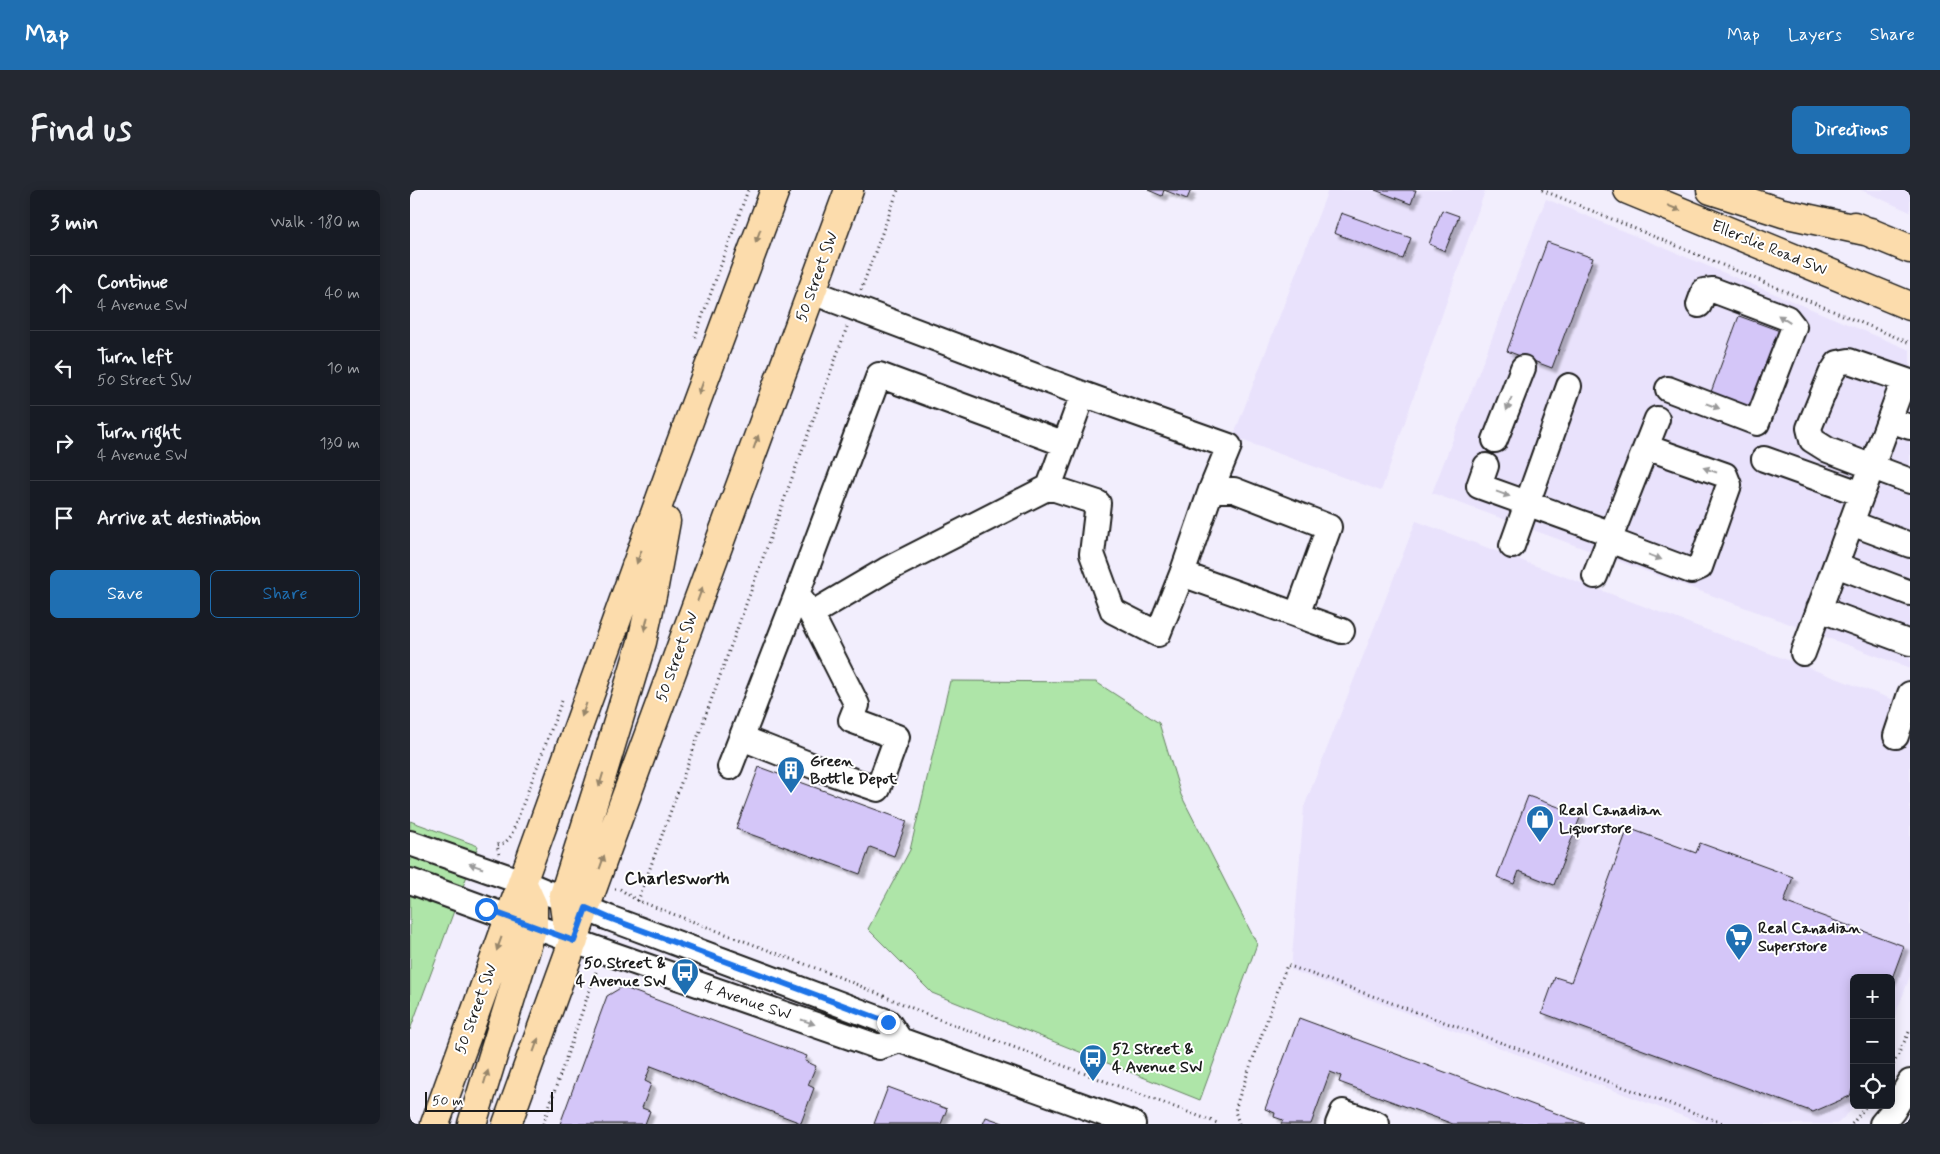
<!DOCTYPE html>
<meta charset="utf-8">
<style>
:root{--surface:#171b24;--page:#242831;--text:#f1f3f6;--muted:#9ea1a6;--line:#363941;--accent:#1f6fb2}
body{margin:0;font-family:Mynerve,sans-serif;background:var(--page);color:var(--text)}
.controls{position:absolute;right:15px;bottom:15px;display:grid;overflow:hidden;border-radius:8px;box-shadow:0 2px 12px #0003}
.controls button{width:45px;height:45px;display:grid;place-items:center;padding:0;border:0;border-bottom:1px solid var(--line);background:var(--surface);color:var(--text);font:25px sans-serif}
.scale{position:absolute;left:15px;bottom:12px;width:128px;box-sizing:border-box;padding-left:5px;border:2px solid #1c1c1c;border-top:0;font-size:14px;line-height:18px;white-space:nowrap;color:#1c1c1c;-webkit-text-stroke:4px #fff;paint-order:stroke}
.stop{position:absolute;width:15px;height:15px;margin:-11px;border:4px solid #1a73e8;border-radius:50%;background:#fff}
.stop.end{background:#1a73e8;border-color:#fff;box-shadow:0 1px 5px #0008}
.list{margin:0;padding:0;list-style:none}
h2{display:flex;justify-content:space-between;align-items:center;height:65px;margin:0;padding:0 20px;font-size:21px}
h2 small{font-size:16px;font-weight:400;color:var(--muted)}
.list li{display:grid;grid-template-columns:32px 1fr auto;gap:15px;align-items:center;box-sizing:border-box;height:75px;padding:0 20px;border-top:1px solid var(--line)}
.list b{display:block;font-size:19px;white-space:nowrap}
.list p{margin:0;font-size:16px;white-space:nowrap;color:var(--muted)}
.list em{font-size:16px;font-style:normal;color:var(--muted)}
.actions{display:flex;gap:10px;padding:15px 20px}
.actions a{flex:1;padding:11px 0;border:1px solid var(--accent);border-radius:8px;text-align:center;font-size:18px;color:var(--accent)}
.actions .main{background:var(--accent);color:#fff}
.icon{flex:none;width:28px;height:28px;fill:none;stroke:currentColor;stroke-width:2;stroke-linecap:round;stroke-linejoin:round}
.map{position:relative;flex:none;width:1500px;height:934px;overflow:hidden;border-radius:8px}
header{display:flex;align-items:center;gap:30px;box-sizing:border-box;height:70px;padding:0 25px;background:var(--accent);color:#fff}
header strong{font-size:24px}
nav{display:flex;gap:28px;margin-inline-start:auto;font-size:18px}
.intro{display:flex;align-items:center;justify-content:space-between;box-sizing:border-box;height:120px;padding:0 30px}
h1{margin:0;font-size:35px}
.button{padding:12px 22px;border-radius:8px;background:var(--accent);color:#fff;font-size:18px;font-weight:700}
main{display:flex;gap:30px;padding:0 30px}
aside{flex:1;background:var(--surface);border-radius:8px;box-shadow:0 2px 12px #0003}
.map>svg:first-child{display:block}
.built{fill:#e9e2fc}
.green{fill:#aee5a8;stroke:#658062}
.building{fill:#d4c6f8;stroke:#1c1c1c;filter:url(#shadow)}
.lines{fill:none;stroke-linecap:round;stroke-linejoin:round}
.minor-casing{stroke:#1c1c1c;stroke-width:28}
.major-casing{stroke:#1c1c1c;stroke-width:31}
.path{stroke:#1c1c1c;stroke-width:3;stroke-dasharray:1 4;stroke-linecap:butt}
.minor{stroke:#fff;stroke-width:24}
.major{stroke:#fcdcac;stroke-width:28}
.oneway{fill:#97866b}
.oneway2{fill:#999}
.route{stroke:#1a73e8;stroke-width:6}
.labels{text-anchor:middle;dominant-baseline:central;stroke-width:4;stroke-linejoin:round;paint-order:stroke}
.street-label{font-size:16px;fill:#1c1c1c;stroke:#fff}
.poi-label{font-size:16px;font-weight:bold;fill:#1c1c1c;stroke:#fff;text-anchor:start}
.neighbourhood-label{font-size:18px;font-weight:bold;fill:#1c1c1c;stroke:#fff}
</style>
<header>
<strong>Map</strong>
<nav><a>Map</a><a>Layers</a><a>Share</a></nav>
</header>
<div class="intro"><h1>Find us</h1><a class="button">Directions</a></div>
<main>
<aside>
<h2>3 min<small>Walk · 180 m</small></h2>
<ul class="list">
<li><svg class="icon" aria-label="ahead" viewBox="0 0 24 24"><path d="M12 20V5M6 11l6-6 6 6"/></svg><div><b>Continue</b><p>4 Avenue SW</p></div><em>40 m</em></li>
<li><svg class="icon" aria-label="left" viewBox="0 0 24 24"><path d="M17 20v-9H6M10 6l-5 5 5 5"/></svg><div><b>Turn left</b><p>50 Street SW</p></div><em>10 m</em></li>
<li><svg class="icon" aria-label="right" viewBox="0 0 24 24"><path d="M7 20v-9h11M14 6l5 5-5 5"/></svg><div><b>Turn right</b><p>4 Avenue SW</p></div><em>130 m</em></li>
<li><svg class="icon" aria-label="arrive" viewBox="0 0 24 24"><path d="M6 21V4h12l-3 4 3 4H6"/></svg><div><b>Arrive at destination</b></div></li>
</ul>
<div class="actions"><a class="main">Save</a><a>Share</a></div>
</aside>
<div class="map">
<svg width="1500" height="934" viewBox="0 0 1500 934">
<defs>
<filter id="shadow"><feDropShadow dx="4.5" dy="4.5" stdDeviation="1" flood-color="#0004"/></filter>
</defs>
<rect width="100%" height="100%" fill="#f2eefd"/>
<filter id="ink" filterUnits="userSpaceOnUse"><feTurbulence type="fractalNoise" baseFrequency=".02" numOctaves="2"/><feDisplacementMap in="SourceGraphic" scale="10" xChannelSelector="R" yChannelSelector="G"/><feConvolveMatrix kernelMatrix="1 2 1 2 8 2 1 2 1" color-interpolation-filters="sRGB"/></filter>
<g filter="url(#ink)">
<!-- built -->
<path class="built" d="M918 0H1072L1075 1 971 301 823 247Z
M1451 0H1500V22Z
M1136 9 1500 160V478L1022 303Z
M1006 331 1500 516V786L1481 837V788H1444V915H1447L1427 934H1294L881 780 894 617Z"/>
<!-- green -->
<path class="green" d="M540 491 686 492 749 533 771 605 847 754 790 910 522 803 458 739 500 660Z
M0 631 68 656 0 840Z"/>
<!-- building -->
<path class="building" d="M738 0H781L777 9 754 0 752 6Z
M965 0H1006L1001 14Z
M1032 20 1049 26 1035 61 1019 54Z
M931 23 1001 48 993 69 924 43Z
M1137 52 1183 68 1142 178 1097 161Z
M1329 126 1370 141 1342 229 1297 213Z
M349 577 497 631 484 666 460 657 450 684 326 639Z
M1118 606 1171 625 1144 695 1109 681 1104 694 1087 687Z
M1218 638 1286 663 1290 653 1383 687 1374 712 1494 756 1481 791V788H1444V894L1440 906 1403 922 1132 823 1145 787 1161 792Z
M212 797 397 866 395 871 406 876 398 895 404 898 391 933 241 876 235 891 241 894 232 918 240 921 235 934H150L197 806Z
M889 828 1175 934H1043L929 892 931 886 920 882 901 934H871L873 930 864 927 865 923 855 919Z
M478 897 537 919 531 934H464Z
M576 927 593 933V934H573Z"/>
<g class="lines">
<!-- minor casing -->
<g class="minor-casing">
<path id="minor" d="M402 102 673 204
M1500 192 1439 171 1428 173 1421 184 1399 238 1402 250 1418 260 1500 291
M1258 199 1347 233 1384 137 1377 128 1303 100 1294 101 1289 115
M1480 230 1500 237
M1085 250 1113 178
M655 254 469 185 387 404 401 424 476 380 639 297 673 204 819 256 801 300
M1354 269 1452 304
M1076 276 1069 296 1202 344
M639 297 688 313 682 364 703 421 748 444 772 384 932 441
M1441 333 1500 355
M1199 350 1281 381 1290 377 1319 295 1315 285 1236 257
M1102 356 1159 196
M1426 375 1500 403
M772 384 801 300H824L919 337 887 425
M1185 386 1247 229
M1409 419 1500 453
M1393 463 1494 190
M1486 546 1500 504
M332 548 421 583 468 599 487 547 441 530 447 515 401 424
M320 577 387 404
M0 653 112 692 199 728 478 832 490 850 723 934
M0 691 164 751 469 857 490 850
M928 934 933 922 967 934
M1472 934 1483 921 1500 892"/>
</g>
<!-- major casing -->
<g class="major-casing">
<path id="major" d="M1218 0 1500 116
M1301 0 1373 23 1460 42
M1444 36 1500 59
M164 751 156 730 153 708 192 585 232 452 244 396 256 331
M25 934 260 282 365 0
M62 934 123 736V716L112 692
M97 934 196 661 439 0"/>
</g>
<!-- path -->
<path class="path" d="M1132 0 1500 153
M451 100 488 0
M285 147 338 0
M89 664 87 655 95 653 101 646 153 508
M205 699H210L226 710 429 787 528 829 810 934
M228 711 437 137
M1481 879 1500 840
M133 934 187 779
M829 934 825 921 828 910 877 775 1315 934
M1442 934 1457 915"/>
<!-- minor -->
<use href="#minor" class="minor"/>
<!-- major -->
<use href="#major" class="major"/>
</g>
<!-- one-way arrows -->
<defs><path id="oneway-solid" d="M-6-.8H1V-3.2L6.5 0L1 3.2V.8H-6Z" transform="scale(1.25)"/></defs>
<g class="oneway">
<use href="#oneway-solid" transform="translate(1264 18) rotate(22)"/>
<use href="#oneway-solid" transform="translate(348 46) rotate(110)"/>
<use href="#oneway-solid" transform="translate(291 198) rotate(110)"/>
<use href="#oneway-solid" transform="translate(346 252) rotate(-70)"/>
<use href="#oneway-solid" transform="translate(229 367) rotate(110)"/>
<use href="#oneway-solid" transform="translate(290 404) rotate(-70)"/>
<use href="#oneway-solid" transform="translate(236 434) rotate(103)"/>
<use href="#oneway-solid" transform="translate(174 520) rotate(110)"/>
<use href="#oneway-solid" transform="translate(191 590) rotate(107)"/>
<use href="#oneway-solid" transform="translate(192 672) rotate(-71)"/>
<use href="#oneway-solid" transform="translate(89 754) rotate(110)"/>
<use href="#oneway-solid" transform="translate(126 855) rotate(-70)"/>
<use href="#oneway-solid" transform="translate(76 887) rotate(-73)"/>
</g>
<g class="oneway2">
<use href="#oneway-solid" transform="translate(1374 129) rotate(-147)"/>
<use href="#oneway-solid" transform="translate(1099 214) rotate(111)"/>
<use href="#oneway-solid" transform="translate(1303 216) rotate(21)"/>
<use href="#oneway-solid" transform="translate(1300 280) rotate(-160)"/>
<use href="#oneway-solid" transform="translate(1093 304) rotate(20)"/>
<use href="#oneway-solid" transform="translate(1245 367) rotate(21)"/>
<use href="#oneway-solid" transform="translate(66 676) rotate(-161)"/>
<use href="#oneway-solid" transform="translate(398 832) rotate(19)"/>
</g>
</g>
<g class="lines" filter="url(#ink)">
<!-- route -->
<path class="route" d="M76 719 164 751 176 718 199 728 478 832"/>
</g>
<!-- icons -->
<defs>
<g id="building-pin" transform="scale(1.4375)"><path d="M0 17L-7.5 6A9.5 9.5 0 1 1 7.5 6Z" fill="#1f6fb2" stroke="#fff"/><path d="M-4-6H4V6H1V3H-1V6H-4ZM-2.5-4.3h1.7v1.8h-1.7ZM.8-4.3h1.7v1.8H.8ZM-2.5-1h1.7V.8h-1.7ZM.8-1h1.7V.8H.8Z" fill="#fff"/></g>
<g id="shop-pin" transform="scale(1.4375)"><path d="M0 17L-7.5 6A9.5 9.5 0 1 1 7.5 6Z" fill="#1f6fb2" stroke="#fff"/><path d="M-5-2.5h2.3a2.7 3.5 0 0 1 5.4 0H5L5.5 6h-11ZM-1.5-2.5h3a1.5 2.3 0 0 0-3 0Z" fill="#fff"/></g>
<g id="supermarket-pin" transform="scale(1.4375)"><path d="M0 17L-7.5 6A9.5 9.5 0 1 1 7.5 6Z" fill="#1f6fb2" stroke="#fff"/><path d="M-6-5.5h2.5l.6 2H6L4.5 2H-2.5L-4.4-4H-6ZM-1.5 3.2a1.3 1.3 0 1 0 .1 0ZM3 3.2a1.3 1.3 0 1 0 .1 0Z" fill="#fff"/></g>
<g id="bus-pin" transform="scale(1.4375)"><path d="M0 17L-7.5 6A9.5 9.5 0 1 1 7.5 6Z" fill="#1f6fb2" stroke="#fff"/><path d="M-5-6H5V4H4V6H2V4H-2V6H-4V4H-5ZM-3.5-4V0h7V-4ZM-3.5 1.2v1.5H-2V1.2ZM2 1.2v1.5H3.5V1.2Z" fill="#fff"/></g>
</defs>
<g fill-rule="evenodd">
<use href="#building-pin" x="381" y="580"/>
<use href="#shop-pin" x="1130" y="629"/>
<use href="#supermarket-pin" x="1329" y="747"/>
<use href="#bus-pin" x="275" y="782"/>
<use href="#bus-pin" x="683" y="868"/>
</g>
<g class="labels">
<!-- street labels -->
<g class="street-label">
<text transform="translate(1359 58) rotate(22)">Ellerslie Road SW</text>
<text transform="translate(407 87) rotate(-70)">50 Street SW</text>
<text transform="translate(267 467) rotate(-70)">50 Street SW</text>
<text transform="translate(337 811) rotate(19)">4 Avenue SW</text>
<text transform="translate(66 819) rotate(-70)">50 Street SW</text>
</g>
<!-- poi labels -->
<g class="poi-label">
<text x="400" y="571">Green<tspan x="400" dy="18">Bottle Depot</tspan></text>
<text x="1149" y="620">Real Canadian<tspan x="1149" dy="18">Liquorstore</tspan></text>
<text x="1348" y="738">Real Canadian<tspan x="1348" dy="18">Superstore</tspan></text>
<text x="256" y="773" text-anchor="end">50 Street &amp;<tspan x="256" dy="18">4 Avenue SW</tspan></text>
<text x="702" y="859">52 Street &amp;<tspan x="702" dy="18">4 Avenue SW</tspan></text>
</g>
<!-- neighbourhood labels -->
<g class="neighbourhood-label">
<text x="267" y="689">Charlesworth</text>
</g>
</g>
</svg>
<div class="controls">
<button>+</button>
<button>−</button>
<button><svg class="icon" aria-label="locate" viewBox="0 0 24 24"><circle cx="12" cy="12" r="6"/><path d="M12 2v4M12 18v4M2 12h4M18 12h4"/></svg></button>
</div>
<div class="scale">50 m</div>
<div class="stop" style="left:76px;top:719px"></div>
<div class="stop end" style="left:478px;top:832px"></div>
</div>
</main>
